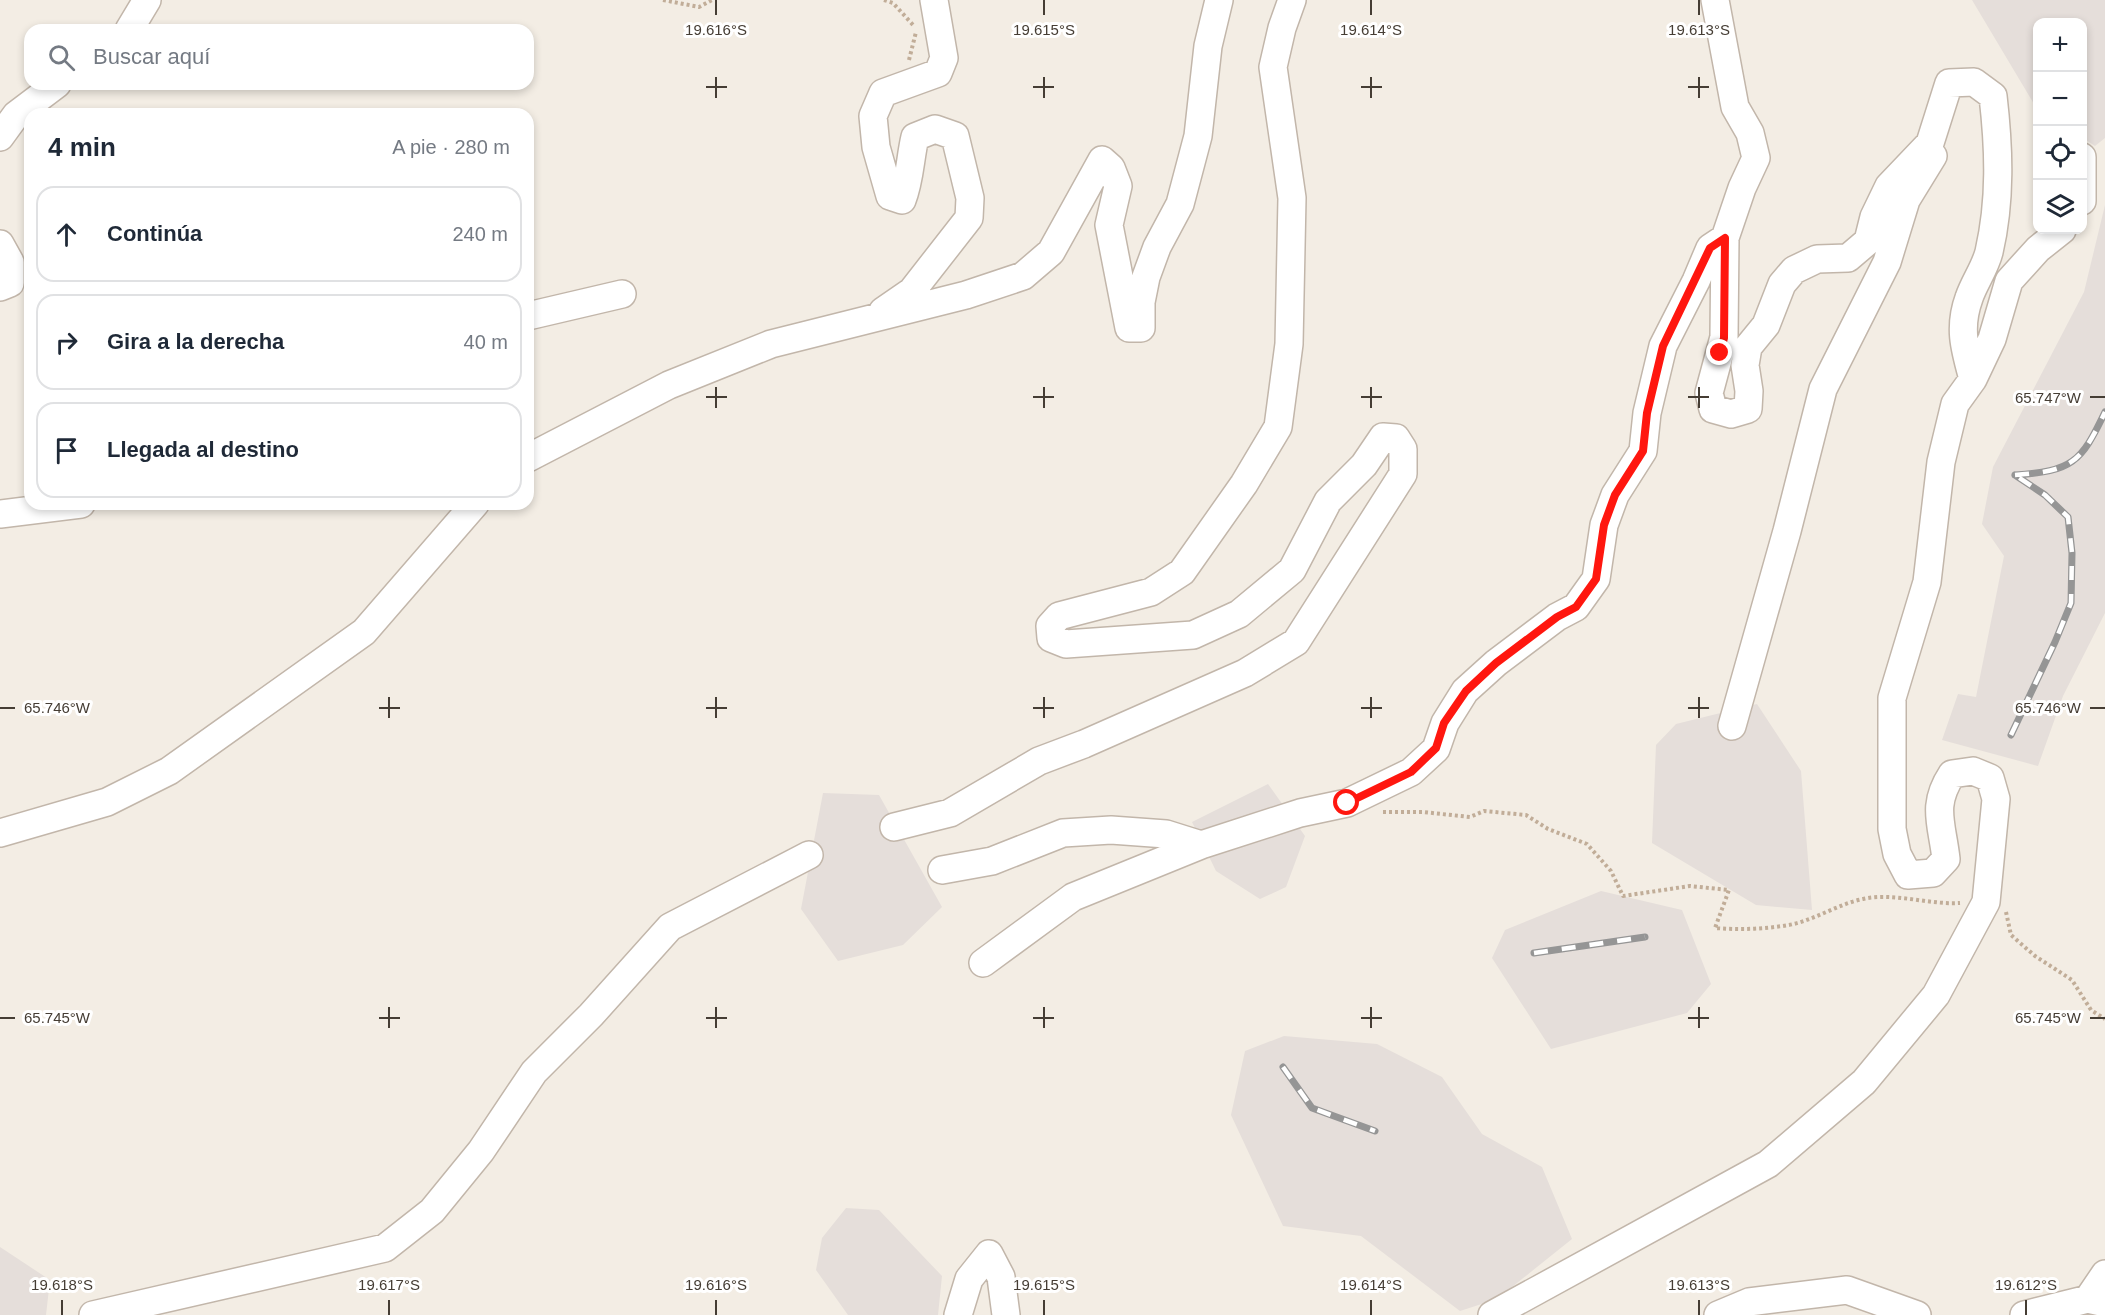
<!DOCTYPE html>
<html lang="es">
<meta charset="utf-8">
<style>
:root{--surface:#fff;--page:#f6f6f7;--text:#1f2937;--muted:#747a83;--line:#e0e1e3}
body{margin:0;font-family:Helvetica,sans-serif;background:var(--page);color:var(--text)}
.controls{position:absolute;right:18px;top:18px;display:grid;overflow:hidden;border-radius:12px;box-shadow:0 3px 9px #0003}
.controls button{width:54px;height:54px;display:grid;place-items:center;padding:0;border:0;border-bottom:2px solid var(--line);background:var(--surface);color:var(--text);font:30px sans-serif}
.stop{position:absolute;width:18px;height:18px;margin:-14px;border:4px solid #ff170f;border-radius:50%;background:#fff}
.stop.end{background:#ff170f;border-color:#fff;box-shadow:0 2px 6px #0008}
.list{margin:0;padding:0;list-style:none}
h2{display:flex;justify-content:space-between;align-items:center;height:78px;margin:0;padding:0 24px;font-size:26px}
h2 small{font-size:20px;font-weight:400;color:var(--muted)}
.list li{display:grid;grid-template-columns:39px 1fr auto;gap:18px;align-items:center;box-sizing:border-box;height:96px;margin:0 12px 12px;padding:0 12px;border:2px solid var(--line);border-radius:18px}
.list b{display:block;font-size:22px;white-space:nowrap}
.list em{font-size:20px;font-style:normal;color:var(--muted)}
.icon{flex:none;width:33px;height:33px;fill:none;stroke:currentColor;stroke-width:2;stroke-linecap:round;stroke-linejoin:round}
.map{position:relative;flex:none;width:2105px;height:1315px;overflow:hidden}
.search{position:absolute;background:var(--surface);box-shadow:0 3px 9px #0003;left:24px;top:24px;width:510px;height:66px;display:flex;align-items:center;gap:15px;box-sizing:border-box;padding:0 21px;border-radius:18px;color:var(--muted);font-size:22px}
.panel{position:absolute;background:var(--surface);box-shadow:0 3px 9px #0003;left:24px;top:108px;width:510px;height:402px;border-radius:18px}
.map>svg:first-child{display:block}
.industrial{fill:#e5deda}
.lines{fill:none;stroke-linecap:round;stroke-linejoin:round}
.minor-casing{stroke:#c2b6aa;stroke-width:30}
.path{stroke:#c1ad98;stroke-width:4;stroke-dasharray:3 3;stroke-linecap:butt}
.minor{stroke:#fff;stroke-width:27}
.rail-casing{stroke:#959595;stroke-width:7}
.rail{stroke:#fff;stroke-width:4.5;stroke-dasharray:14;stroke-linecap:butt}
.route{stroke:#ff170f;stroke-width:8}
.ticks{fill:none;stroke:#453d34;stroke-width:2}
.ticks-label{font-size:15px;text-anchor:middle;fill:#453d34;stroke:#fff;stroke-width:6;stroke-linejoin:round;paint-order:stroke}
</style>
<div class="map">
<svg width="2105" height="1315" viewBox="0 0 2105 1315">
<rect width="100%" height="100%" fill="#f3ede4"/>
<!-- industrial -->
<path class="industrial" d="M1972 0H2105V138L2095 146 2083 138 2082 22H2038L2037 109Z
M2105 205V613L2063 696 2038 766 1942 740 1958 694 1976 697 2004 556 1982 524 1993 467 2084 292Z
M1757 704 1801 771 1812 910 1756 905 1652 843 1656 745 1676 724Z
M1268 784 1305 836 1286 887 1260 899 1216 871 1192 822Z
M823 793 879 795 942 907 903 945 838 961 801 909Z
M1601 891 1682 910 1711 984 1687 1013 1551 1049 1492 958 1505 930Z
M1284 1036 1377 1044 1442 1077 1482 1134 1542 1167 1572 1239 1497 1299 1460 1311 1361 1236 1283 1226 1231 1115 1245 1051Z
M846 1208 879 1210 942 1276 938 1315H848L816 1270 822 1238Z
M0 1247 50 1280 46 1315H0Z"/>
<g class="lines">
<!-- minor casing -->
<g class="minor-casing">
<path id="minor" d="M1715 0 1735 107 1750 133 1756 158 1742 188 1725 238
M129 30 147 0
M0 137 16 115 57 84
M2082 157V201
M0 244 10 262V283L0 287
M883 311 912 291 969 218 970 198 955 136 935 129 915 137C910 158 910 180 902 200L890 196 876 147 873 116 883 93 938 73 944 58 934 0
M528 316 622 294
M1973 379 1992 339 2009 281 2038 249 2062 230
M528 458 669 385 771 344 966 295 1023 276 1051 252 1102 160 1111 168 1118 186 1109 225 1129 328H1141V302L1146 277 1157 247 1180 204 1198 136 1208 46 1219 0
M0 514 81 504
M1732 726 1787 531 1823 389 1887 262 1906 200 1933 156
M894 827 950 813 1039 761 1084 744 1245 673 1296 642 1403 474V449L1396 438 1383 437 1364 465 1328 501 1292 570 1239 614 1193 635 1066 644 1051 638 1050 626 1059 616 1151 592 1182 572 1244 484 1278 427 1289 344 1292 198 1273 67 1282 28 1292 0
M0 833 107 802 169 771 364 632 475 504
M942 870 992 861 1063 833 1111 830 1166 834 1201 845
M983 963 1073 897 1201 845 1300 813 1347 803 1411 772 1436 749 1445 723 1465 691 1496 663 1557 617 1576 607 1596 579 1604 525 1615 495 1643 451 1647 413 1663 346 1696 281 1710 248 1725 238 1724 337 1709 393 1713 409 1731 414 1748 409 1749 391 1745 365 1748 347 1766 325 1782 284 1794 270 1817 259 1848 258 1868 241 1874 217 1889 186 1930 143 1949 83 1974 82 1993 96C1999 148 2001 200 1989 252 1985 268 1974 283 1969 298 1958 328 1965 350 1973 379L1955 404 1941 462 1927 582 1892 698V829L1897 854 1908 875 1933 873 1946 859C1942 823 1931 806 1952 774L1973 771 1990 778 1996 799 1986 902 1936 995 1864 1082 1768 1164 1492 1315
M2088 1299 2105 1274
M93 1315 385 1248 432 1211 481 1151 534 1072 591 1015 670 927 809 855
M958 1315 969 1279 989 1254 1001 1277 1006 1315
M1718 1315 1749 1302 1847 1290 1917 1315
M2024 1315 2088 1299 2105 1303"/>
</g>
<!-- path -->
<path class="path" d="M663 0 699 7 712 0
M884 0 893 3 914 26
M909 60 916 32
M1383 812H1423L1470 817 1484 811 1526 815 1548 829 1587 844 1611 871 1623 896 1690 886 1729 890 1715 928C1739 930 1765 929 1789 925 1815 920 1838 904 1863 899 1894 892 1928 905 1960 903
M2006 912 2011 935 2035 956 2072 980 2091 1010 2105 1019"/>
<!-- minor -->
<use href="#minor" class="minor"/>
<!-- rail casing -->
<g class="rail-casing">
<path id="rail" d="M2015 475C2072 471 2081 463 2105 412
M2011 735 2055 642 2071 603 2072 553 2068 517 2045 495 2015 475
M1534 953 1645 937
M1283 1067 1312 1108 1375 1131"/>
</g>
<!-- rail -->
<use href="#rail" class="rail"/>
</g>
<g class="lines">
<!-- route -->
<path class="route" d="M1347 803 1411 772 1436 748 1444 723 1466 691 1496 663 1557 617 1576 607 1596 579 1604 525 1615 495 1643 451 1647 413 1663 346 1710 248 1725 238 1724 338 1720 353"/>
</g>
<!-- ticks -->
<path class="ticks" d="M716 0V15M1044 0V15M1371 0V15M1699 0V15M716 77V98M1044 77V98M1371 77V98M1699 77V98M706 87H727M1033 87H1054M1361 87H1382M1688 87H1709M716 387V408M1044 387V408M1371 387V408M1699 387V408M706 397H727M1033 397H1054M1361 397H1382M1688 397H1709M2090 397H2105M389 697V718M716 697V718M1044 697V718M1371 697V718M1699 697V718M0 708H15M379 708H400M706 708H727M1033 708H1054M1361 708H1382M1688 708H1709M2090 708H2105M389 1007V1028M716 1007V1028M1044 1007V1028M1371 1007V1028M1699 1007V1028M0 1018H15M379 1018H400M706 1018H727M1033 1018H1054M1361 1018H1382M1688 1018H1709M2090 1018H2105M62 1300V1315M389 1300V1315M716 1300V1315M1044 1300V1315M1371 1300V1315M1699 1300V1315M2026 1300V1315"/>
<g class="ticks-label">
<text x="716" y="35">19.616°S</text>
<text x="1044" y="35">19.615°S</text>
<text x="1371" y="35">19.614°S</text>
<text x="1699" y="35">19.613°S</text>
<text x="2048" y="403">65.747°W</text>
<text x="2048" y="713">65.746°W</text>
<text x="57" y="713">65.746°W</text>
<text x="2048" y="1023">65.745°W</text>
<text x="57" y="1023">65.745°W</text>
<text x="62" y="1290">19.618°S</text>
<text x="389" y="1290">19.617°S</text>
<text x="716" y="1290">19.616°S</text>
<text x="1044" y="1290">19.615°S</text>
<text x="1371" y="1290">19.614°S</text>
<text x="1699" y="1290">19.613°S</text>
<text x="2026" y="1290">19.612°S</text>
</g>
</svg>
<div class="controls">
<button>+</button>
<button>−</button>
<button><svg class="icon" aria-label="locate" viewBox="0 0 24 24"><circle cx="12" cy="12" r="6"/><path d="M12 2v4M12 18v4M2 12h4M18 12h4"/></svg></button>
<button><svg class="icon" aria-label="layers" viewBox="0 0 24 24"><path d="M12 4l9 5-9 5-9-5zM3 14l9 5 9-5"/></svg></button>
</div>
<div class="stop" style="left:1347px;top:803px"></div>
<div class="stop end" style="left:1720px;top:353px"></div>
<div class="search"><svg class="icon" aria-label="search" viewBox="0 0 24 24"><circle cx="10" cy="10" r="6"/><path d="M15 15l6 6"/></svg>Buscar aquí</div>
<section class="panel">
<h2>4 min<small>A pie · 280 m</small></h2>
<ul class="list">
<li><svg class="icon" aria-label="ahead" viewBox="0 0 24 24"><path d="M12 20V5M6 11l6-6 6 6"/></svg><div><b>Continúa</b></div><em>240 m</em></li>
<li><svg class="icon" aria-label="right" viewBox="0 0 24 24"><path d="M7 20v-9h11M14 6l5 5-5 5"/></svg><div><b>Gira a la derecha</b></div><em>40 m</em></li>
<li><svg class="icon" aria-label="arrive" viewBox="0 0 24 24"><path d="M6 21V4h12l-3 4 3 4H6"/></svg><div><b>Llegada al destino</b></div></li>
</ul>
</section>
</div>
